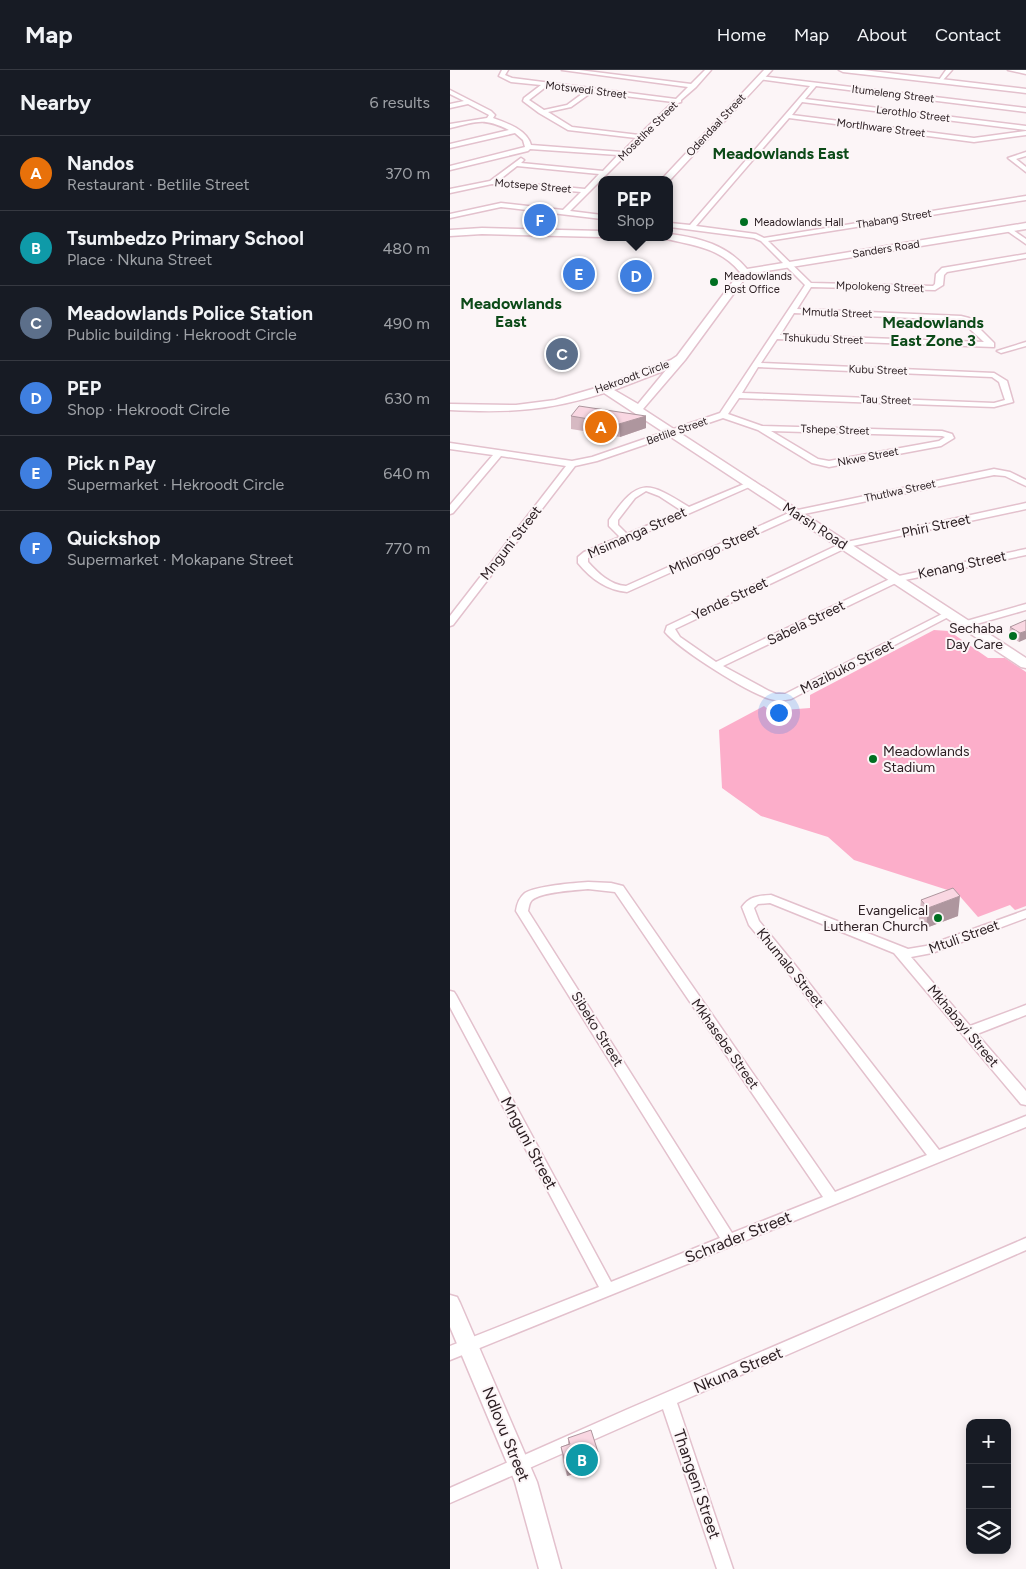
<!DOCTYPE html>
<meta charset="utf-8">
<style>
:root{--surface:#171b24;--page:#20242c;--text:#f1f3f6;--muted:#9ea1a6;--line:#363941;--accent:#85b896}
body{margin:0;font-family:Figtree,sans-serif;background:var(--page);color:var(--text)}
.controls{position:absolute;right:15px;bottom:15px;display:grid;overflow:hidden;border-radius:10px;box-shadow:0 2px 12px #0003}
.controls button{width:45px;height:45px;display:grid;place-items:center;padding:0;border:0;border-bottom:1px solid var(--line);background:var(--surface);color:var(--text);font:25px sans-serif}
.you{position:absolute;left:328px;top:642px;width:18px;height:18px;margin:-12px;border:4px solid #fff;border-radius:50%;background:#1a73e8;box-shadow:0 0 0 8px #1a73e833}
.badge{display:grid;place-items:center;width:32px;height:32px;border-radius:50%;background:var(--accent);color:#fff;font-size:16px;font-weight:700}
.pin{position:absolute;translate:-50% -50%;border:2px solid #fff;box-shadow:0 1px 5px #0006}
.popup{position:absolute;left:148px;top:106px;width:75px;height:65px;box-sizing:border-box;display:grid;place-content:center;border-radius:10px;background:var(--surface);filter:drop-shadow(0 1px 4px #0005);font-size:16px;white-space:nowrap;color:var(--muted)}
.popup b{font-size:19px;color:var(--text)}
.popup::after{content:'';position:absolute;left:50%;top:100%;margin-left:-10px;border:10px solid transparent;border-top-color:var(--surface)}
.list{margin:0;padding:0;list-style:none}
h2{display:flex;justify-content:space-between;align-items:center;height:65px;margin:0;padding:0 20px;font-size:21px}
h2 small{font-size:16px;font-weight:400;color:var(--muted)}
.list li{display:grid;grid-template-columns:32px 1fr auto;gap:15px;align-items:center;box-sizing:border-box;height:75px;padding:0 20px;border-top:1px solid var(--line)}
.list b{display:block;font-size:19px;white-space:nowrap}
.list p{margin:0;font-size:16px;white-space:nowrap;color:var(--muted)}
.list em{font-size:16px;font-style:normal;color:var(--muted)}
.icon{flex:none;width:28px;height:28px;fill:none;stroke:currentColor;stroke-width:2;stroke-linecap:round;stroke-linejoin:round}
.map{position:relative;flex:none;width:576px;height:1499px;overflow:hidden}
header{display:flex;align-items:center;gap:30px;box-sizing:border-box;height:70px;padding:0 25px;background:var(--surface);border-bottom:1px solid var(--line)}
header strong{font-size:24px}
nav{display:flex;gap:28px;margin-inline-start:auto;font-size:18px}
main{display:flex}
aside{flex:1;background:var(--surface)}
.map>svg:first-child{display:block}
.green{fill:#fcaeca}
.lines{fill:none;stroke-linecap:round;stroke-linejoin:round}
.street-casing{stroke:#e3c1cd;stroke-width:3}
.secondary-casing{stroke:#e3c1cd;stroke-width:3}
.street{fill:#fff;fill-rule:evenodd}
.secondary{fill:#fff;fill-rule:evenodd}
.wall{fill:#d6b9c2}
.shaded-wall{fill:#ae969e}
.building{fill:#f9d7e2;stroke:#ae969e}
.poi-dot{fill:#006f21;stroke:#fcf5f7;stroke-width:2}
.labels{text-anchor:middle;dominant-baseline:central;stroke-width:4;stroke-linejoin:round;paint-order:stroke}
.far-street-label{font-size:11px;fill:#2d2024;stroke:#fcf5f7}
.far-poi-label{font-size:11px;fill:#2d2024;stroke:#fcf5f7;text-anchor:start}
.street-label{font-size:14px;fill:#2d2024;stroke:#fcf5f7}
.poi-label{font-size:14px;fill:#2d2024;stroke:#fcf5f7;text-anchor:end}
.far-district-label{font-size:16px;font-weight:bold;fill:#0c4a18;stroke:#fcf5f7}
.near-street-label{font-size:16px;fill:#2d2024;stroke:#fcf5f7}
</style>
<header>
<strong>Map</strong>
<nav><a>Home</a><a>Map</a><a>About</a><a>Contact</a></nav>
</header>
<main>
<aside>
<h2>Nearby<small>6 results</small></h2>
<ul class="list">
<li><span class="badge" style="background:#e8710a">A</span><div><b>Nandos</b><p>Restaurant · Betlile Street</p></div><em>370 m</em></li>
<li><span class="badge" style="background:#0f9aa8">B</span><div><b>Tsumbedzo Primary School</b><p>Place · Nkuna Street</p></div><em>480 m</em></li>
<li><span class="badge" style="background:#5c6f8a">C</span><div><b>Meadowlands Police Station</b><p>Public building · Hekroodt Circle</p></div><em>490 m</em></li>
<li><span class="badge" style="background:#3f7fe0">D</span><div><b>PEP</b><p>Shop · Hekroodt Circle</p></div><em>630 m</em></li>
<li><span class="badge" style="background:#3f7fe0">E</span><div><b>Pick n Pay</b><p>Supermarket · Hekroodt Circle</p></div><em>640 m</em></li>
<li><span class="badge" style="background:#3f7fe0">F</span><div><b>Quickshop</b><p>Supermarket · Mokapane Street</p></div><em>770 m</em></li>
</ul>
</aside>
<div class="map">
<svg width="576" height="1499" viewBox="0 0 576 1499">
<rect width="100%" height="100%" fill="#fcf5f7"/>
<!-- green -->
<path class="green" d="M484 560 499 561 538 588H555L576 602V836L565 840 560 835 528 847 507 823 404 790 378 767 311 746 272 718 269 660 314 636 320 641 360 638V625Z"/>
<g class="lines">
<!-- street casing -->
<g class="street-casing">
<path id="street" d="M52 0H58L55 5 62 8 226 29 238 17 112 0H129L241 14 255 0H261L246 17 231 30V32L228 33 120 141 152 145V149L51 137 0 148V144L51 133 113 140 131 122 42 114 0 123V119L40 111 71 88 74 90 71 93 153 101 168 85 80 79 78 81 0 100V96L75 77 73 70 65 63 0 78V74L59 60C32 47 28 52 0 58V54L37 48 39 45 18 34 0 38V34L14 31 0 24V20L41 41 45 45 43 48C57 53 77 60 81 75L172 82 186 68 118 60 89 43 73 31 74 28 91 15 61 12 49 6ZM97 16 136 21 117 35 94 40 79 30ZM142 22 223 32 189 65 122 57 98 42 121 37ZM67 96 149 104 135 119 48 111Z
M496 0H502L493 10H489Z
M558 0H576V4Z
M310 6 576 38V42L366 16 355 29 576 56V60L352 32 342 45 524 68 576 61V65L524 72 339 48 246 156 306 164 314 168 576 126V130L318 171 361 213 483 216 485 214 486 204 492 198 576 184V188L497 202 494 205 493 215 485 220 361 217 347 239 511 246 519 248 544 273V277L327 269 311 293 544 303 557 311 563 332 544 337 289 328 278 344 312 356 492 361 502 364 504 368 491 376 379 397 362 393 308 360 273 348 147 391 125 396 3 555 0 556V546L116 396 51 386 3 443 0 444V435L43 385 0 379V373L122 391 142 387 270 343 355 215 311 171 304 168 220 157V153L240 155 360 16 308 9ZM344 243 510 250 534 272 330 265ZM308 297 542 307 549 312 555 330 544 333 292 323ZM321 361 492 366 495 367 489 371 379 391 368 389Z
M576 82V86L566 89 576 97V102L558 88Z
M556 158H560L576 169V174L556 160Z
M576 272V276L551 283 547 281Z
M544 399 560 402 576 410V416L555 406 544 405 349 445 177 522C157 520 141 509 128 493V487L134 482 170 467 159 456V450C189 407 197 411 239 437L299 412H305L306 414 138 488V492C148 503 160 515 176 516L343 441ZM196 421 209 426 232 441 177 464 168 455V450L185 428Z
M576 433V439L398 477 225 559 230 567 266 592 444 507 576 479V485L450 511 273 596 319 621 326 624H335L496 542 499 541 504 544 341 629C336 630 330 631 325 630 303 627 229 579 215 562L217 556 392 473Z
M576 534V540L516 557 511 554 513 552Z
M138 812 161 813 173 816 385 1122 477 1085 337 901 299 855 292 837C300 826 308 826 321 825L458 879 476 876 576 840V848L482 883 461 887 520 956 576 935V945L527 964 576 1021V1035L571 1034 444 883 320 833 308 834 304 838 309 851 345 895 489 1080 576 1046V1057L0 1290V1276L149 1217 0 937V921L4 922 6 925 161 1212 270 1168 66 841C67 834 69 828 75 823 86 816 124 813 138 812ZM138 819 165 822 373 1127 282 1163 78 841C79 837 79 833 82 830 92 822 125 820 138 819Z
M576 1168V1180L227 1333 283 1499H267L213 1339 0 1433V1418L178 1339Z"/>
</g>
<!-- secondary casing -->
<g class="secondary-casing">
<path id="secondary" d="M314 0H322L220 110H211Z
M389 0H413L576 19V23L393 2Z
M576 153V159L298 204 235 290 193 339 576 588V598L571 597 154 323C97 341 59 343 0 340V334L66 335 105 330 156 315 221 290 227 286 290 202C270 178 246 176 217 169L216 167H220V164C250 168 277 175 297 199ZM216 300 188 334 164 320Z
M32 158 152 161V167L32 164 0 166V160Z
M0 1225 7 1227 10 1233 87 1412 111 1499H89L65 1412 0 1257Z"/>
</g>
<!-- street -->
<use href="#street" class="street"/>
<!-- secondary -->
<use href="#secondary" class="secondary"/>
</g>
<!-- wall -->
<path class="wall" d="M121 346H196V358L170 367 121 359Z
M576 550 569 572 559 566 560 557Z
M471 830 508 846 476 858 469 849Z
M118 1368 148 1382 149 1397 117 1406 113 1392 111 1377 118 1374Z"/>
<!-- shaded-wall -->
<path class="shaded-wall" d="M196 346V358L170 367 169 354Z
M576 561V569L569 572 570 563Z
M510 826 508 846 476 858 478 838Z
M148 1382 149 1397 117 1406 115 1391Z"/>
<!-- building -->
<path class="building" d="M129 336 196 346 169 354 121 346Z
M576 550V561L570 563 560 557Z
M503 818 510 826 478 838 471 830Z
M141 1360 148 1382 115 1391 111 1377 120 1374 118 1368Z"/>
<!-- markers -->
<g class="poi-dot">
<circle cx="294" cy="152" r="5"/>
<circle cx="264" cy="212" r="5"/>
<circle cx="563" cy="566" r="5"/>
<circle cx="423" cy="689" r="5"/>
<circle cx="488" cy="848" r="5"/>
</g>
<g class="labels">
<!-- far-street labels -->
<g class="far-street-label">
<text transform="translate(136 20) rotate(7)">Motswedi Street</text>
<text transform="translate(443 24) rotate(7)">Itumeleng Street</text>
<text transform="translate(463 44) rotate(7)">Lerothlo Street</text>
<text transform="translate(266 55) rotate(-47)">Odendaal Street</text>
<text transform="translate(431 58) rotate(7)">Mortlhware Street</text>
<text transform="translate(198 61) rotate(-45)">Mosetlhe Street</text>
<text transform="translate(83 116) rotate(5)">Motsepe Street</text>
<text transform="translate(444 149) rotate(-9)">Thabang Street</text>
<text transform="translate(436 179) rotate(-9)">Sanders Road</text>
<text transform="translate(430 217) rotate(2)">Mpolokeng Street</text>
<text transform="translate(387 243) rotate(2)">Mmutla Street</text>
<text transform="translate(373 269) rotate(2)">Tshukudu Street</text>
<text transform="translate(428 300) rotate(2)">Kubu Street</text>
<text transform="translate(182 307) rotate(-20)">Hekroodt Circle</text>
<text transform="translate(436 330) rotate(2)">Tau Street</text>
<text transform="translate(385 360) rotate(2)">Tshepe Street</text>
<text transform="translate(227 361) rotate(-19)">Betlile Street</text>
<text transform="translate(418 387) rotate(-11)">Nkwe Street</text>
<text transform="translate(450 421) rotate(-12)">Thutlwa Street</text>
</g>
<!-- far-poi labels -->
<g class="far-poi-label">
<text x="304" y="152">Meadowlands Hall</text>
<text x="274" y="206">Meadowlands<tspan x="274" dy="13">Post Office</tspan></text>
</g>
<!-- street labels -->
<g class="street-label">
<text transform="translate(365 456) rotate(33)">Marsh Road</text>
<text transform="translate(486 456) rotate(-12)">Phiri Street</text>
<text transform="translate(187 463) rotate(-24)">Msimanga Street</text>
<text transform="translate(61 473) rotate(-52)">Mnguni Street</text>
<text transform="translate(264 480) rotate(-25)">Mhlongo Street</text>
<text transform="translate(512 495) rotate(-12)">Kenang Street</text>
<text transform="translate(280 529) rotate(-25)">Yende Street</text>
<text transform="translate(356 553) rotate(-26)">Sabela Street</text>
<text transform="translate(397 597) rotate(-27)">Mazibuko Street</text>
<text transform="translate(514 867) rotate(-20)">Mtuli Street</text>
<text transform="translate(340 898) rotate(51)">Khumalo Street</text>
<text transform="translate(513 956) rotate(50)">Mkhabayi Street</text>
<text transform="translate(147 959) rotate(58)">Sibeko Street</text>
<text transform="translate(275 974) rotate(55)">Mkhasebe Street</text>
</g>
<!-- poi labels -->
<g class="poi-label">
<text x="553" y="558">Sechaba<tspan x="553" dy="16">Day Care</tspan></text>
<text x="433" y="681" text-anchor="start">Meadowlands<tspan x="433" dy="16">Stadium</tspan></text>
<text x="478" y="840">Evangelical<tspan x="478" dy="16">Lutheran Church</tspan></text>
</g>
<!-- far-district labels -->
<g class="far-district-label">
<text x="331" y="83">Meadowlands East</text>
<text x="61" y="233">Meadowlands<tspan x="61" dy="18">East</tspan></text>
<text x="483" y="252">Meadowlands<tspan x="483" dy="18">East Zone 3</tspan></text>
</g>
<!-- near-street labels -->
<g class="near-street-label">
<text transform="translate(79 1073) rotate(62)">Mnguni Street</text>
<text transform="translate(288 1167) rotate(-22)">Schrader Street</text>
<text transform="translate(288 1300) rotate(-23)">Nkuna Street</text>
<text transform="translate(56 1364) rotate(68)">Ndlovu Street</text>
<text transform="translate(247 1414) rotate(71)">Thangeni Street</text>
</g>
</g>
</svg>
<div class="controls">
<button>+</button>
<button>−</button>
<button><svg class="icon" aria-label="layers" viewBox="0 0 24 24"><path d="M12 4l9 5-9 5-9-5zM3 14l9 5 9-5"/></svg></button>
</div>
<div class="you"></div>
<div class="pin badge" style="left:151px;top:357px;background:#e8710a">A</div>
<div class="pin badge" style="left:132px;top:1390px;background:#0f9aa8">B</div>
<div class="pin badge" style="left:112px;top:284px;background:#5c6f8a">C</div>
<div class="pin badge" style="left:186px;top:206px;background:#3f7fe0">D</div>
<div class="popup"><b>PEP</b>Shop</div>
<div class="pin badge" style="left:129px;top:204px;background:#3f7fe0">E</div>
<div class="pin badge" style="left:90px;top:150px;background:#3f7fe0">F</div>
</div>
</main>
